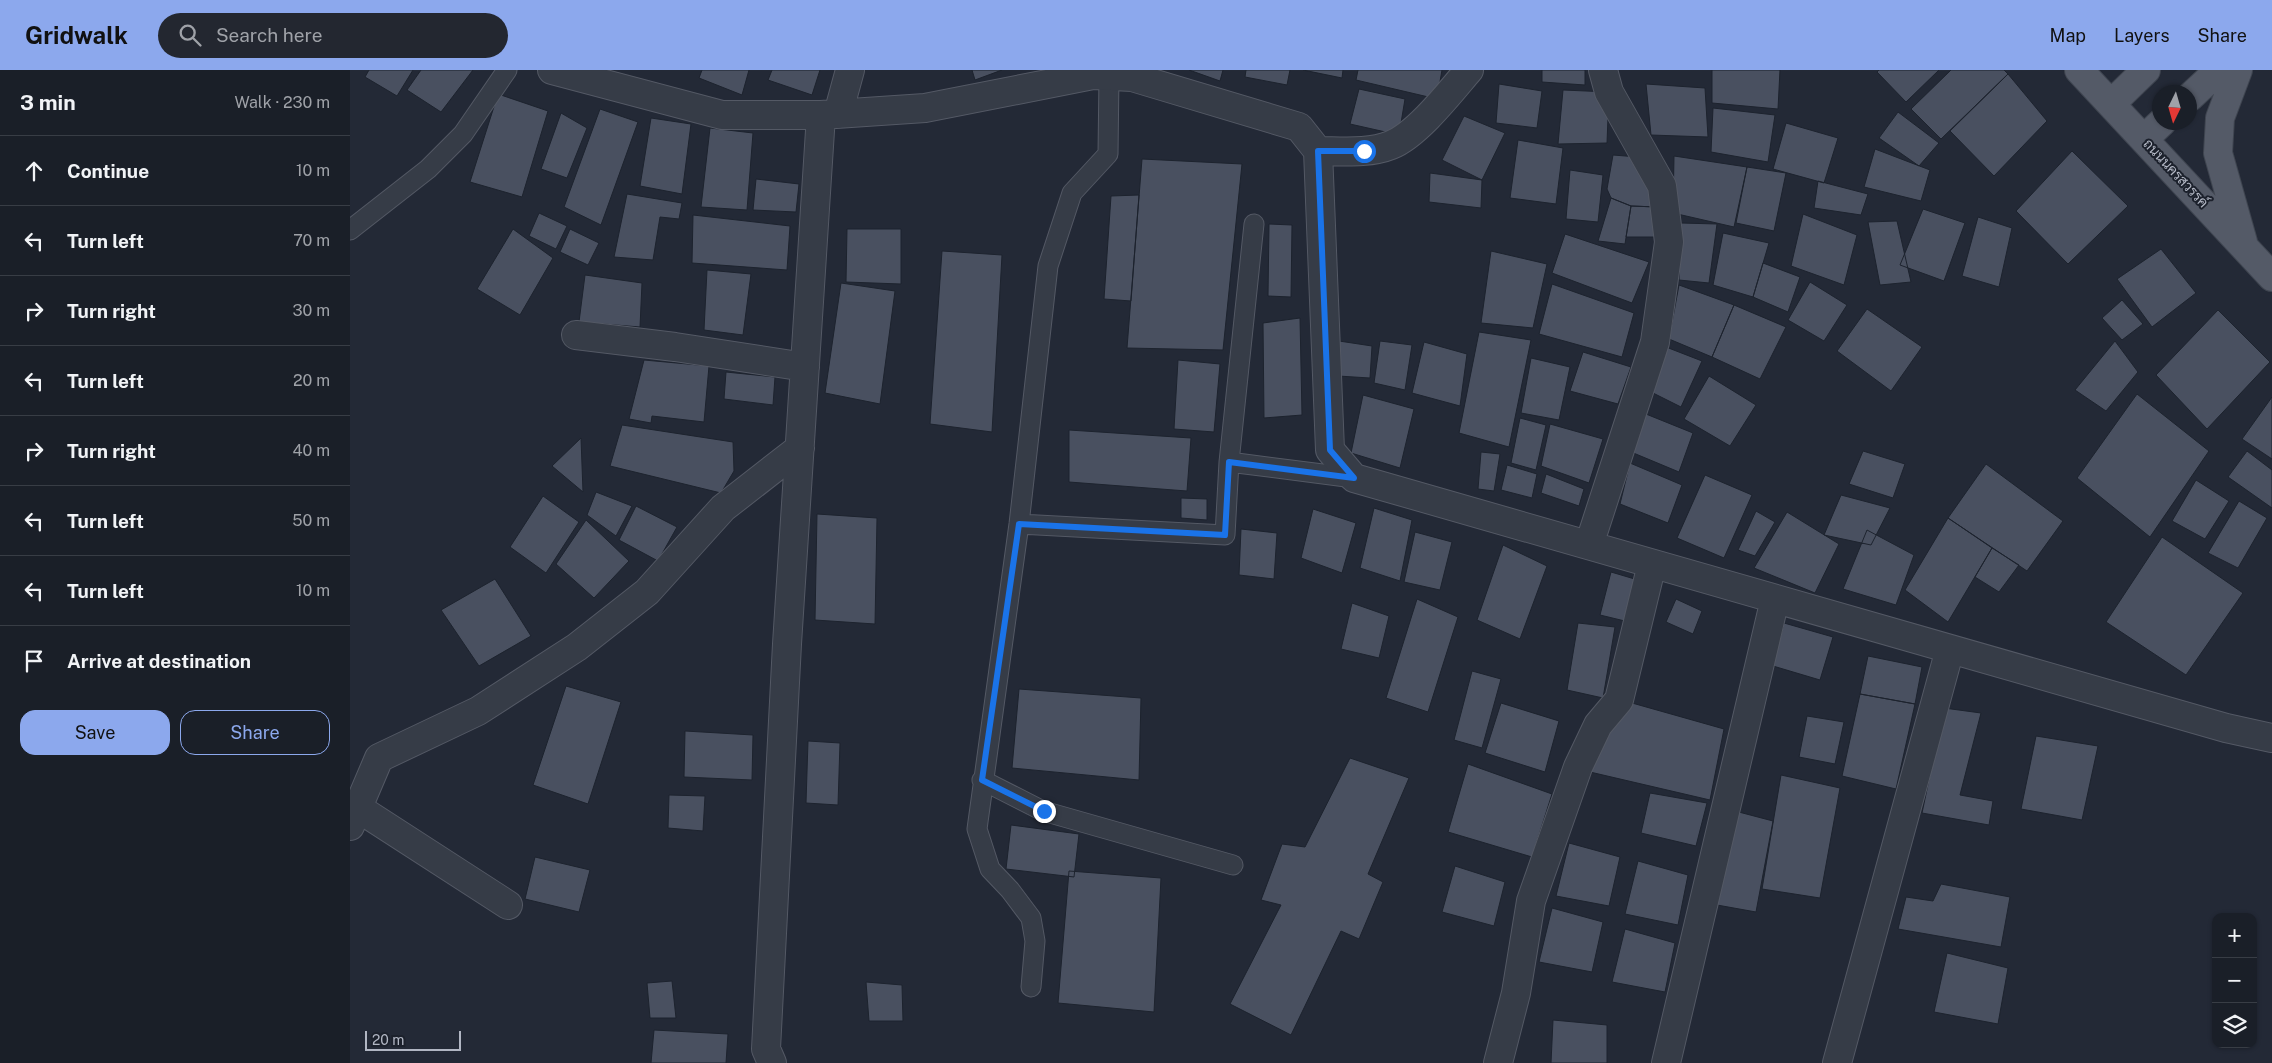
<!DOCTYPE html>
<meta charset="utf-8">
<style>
:root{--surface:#1a1f28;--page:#232730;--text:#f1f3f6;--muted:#9fa2a8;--line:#383d45;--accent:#8ca8ed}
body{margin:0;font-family:"Public Sans",Sarabun,sans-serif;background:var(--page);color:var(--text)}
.controls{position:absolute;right:15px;bottom:15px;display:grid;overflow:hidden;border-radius:10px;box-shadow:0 1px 4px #0004}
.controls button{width:45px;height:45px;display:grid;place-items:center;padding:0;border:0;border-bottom:1px solid var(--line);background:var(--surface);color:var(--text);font:25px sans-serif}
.compass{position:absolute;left:1802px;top:15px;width:45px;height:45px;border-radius:50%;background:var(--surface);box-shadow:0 1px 4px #0004;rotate:185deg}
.scale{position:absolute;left:15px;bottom:12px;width:96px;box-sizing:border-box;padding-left:5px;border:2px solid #b1b6c3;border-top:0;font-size:14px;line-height:18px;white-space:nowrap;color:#b1b6c3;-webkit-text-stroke:4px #1c212c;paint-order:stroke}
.stop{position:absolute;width:15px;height:15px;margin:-11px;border:4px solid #1a73e8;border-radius:50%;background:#fff}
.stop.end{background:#1a73e8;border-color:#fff;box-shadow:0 1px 5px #0008}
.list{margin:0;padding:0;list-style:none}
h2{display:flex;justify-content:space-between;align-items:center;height:65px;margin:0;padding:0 20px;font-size:21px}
h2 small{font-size:16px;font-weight:400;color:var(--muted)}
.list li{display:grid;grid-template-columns:32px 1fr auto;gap:15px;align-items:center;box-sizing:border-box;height:70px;padding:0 20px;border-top:1px solid var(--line)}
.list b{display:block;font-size:19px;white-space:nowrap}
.list em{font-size:16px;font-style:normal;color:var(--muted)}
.actions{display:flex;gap:10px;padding:15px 20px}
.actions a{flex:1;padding:11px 0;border:1px solid var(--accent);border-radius:15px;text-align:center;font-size:18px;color:var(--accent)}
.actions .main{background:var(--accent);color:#111}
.icon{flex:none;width:28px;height:28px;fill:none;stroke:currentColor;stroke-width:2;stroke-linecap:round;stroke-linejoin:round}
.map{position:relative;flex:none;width:1922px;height:993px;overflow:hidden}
header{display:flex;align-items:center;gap:30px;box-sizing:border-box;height:70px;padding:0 25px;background:var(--accent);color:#111}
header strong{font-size:24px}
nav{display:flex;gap:28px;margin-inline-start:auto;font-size:18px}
.search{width:350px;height:45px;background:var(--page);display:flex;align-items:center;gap:12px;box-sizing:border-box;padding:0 18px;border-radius:28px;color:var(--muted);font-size:19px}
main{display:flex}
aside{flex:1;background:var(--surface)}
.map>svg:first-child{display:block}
.building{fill:#495060;stroke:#1d232e}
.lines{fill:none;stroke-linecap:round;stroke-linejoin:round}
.lane-casing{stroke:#545965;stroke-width:21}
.street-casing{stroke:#545965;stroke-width:30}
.primary-casing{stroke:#3f4550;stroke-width:30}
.lane{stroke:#363c47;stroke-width:19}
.street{stroke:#363c47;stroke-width:28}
.primary{stroke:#545a67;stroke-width:28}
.route{stroke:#1a73e8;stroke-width:6}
.labels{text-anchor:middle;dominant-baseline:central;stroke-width:4;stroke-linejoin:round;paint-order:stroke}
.street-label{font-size:14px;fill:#b1b6c3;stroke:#1c212c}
</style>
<header>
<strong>Gridwalk</strong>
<div class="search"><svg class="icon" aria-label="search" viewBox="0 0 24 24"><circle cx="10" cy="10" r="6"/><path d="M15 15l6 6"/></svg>Search here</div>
<nav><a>Map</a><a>Layers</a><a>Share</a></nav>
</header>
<main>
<aside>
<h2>3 min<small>Walk · 230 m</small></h2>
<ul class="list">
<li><svg class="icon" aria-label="ahead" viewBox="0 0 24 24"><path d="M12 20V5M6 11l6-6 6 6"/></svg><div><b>Continue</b></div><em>10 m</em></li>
<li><svg class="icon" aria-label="left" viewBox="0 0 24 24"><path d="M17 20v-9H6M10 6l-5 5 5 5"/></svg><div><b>Turn left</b></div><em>70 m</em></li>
<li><svg class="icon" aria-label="right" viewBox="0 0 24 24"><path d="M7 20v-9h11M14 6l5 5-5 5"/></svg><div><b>Turn right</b></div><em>30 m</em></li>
<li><svg class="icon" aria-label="left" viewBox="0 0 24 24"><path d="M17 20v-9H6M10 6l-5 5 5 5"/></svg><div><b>Turn left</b></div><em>20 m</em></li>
<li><svg class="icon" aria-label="right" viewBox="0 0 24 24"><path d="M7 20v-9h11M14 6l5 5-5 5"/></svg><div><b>Turn right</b></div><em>40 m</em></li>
<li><svg class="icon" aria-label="left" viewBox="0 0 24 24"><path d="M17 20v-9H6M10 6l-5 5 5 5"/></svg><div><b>Turn left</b></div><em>50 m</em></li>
<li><svg class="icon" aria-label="left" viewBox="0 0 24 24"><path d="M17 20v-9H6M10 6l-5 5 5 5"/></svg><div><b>Turn left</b></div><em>10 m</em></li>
<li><svg class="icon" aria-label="arrive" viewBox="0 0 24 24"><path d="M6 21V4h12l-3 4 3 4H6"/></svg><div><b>Arrive at destination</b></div></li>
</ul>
<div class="actions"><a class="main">Save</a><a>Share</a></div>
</aside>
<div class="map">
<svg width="1922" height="993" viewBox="0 0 1922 993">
<rect width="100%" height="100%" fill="#232936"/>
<!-- building -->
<path class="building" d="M19 0H63L47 26 15 7Z
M71 0H123L91 42 57 20Z
M352 0H399L392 25 349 8Z
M422 0H470L462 25 418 10Z
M622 0H652L625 10Z
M839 0H873L870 11Z
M896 0H940L937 15 895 7Z
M953 0H993L992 8Z
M1008 0H1092L1087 29 1006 10Z
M1192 0H1235V15L1192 12Z
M1362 0H1430L1428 39 1362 33Z
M1529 0H1589L1556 32 1527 2Z
M1601 0H1654L1658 4 1591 69 1561 39Z
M1658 4 1697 51 1644 106 1600 61Z
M1149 14 1192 21 1187 58 1146 53Z
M1296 14 1355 18 1358 67 1301 65Z
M1009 19 1055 29 1049 65 1000 54Z
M1213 20 1259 22 1257 73 1208 74Z
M148 24 198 41 172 127 120 112Z
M1363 38 1425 45 1418 92 1361 82Z
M250 39 288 52 251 155 214 137Z
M1548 42 1589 73 1569 96 1529 68Z
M211 43 237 58 217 108 191 99Z
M1114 46 1155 63 1132 110 1092 90Z
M301 48 341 54 332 124 290 116Z
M1436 53 1488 68 1474 113 1423 99Z
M360 58 403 63 397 140 351 137Z
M1168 70 1213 78 1206 134 1160 128Z
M1525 79 1580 100 1571 131 1514 117Z
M1722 81 1778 136 1718 194 1666 141Z
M1263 85 1288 87 1307 137 1281 136 1261 128 1257 119Z
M1324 86 1397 97 1384 157 1323 143Z
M792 89 892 94 873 280 777 278Z
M1397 97 1436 103 1424 161 1386 153Z
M1220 100 1253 105 1248 152 1216 149Z
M1080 103 1132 110 1131 138 1079 132Z
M406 109 449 114 446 142 403 140Z
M1468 111 1518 124 1511 145 1464 138Z
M277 124 332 133 329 149 310 147 303 190 264 187Z
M789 125 781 231 754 229 761 126Z
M1261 128 1281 136 1275 174 1248 171Z
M1281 136 1307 137 1305 167H1276Z
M1573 139 1615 153 1594 211 1550 195Z
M189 143 217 156 206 179 179 166Z
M1453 144 1507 165 1494 215 1441 196Z
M343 145 440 156 437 200 342 193Z
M1628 147 1662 158 1649 217 1612 206Z
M1547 151 1561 212 1530 215 1518 152Z
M1331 153 1367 154 1359 213 1329 210Z
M919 154 942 155 941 227 918 226Z
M163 159 203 188 170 245 127 219Z
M220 159 249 173 238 195 210 182Z
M497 159H551V214L496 212Z
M1373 163 1419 173 1403 227 1363 215Z
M1215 164 1299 192 1282 233 1202 203Z
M1811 179 1846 223 1802 257 1767 209Z
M592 181 652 185 642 362 580 354Z
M1141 181 1197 194 1183 258 1131 253Z
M1413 193 1450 207 1438 242 1403 227Z
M357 200 401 204 393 265 354 260Z
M235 205 292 213 290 257 229 252Z
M1460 212 1497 235 1474 271 1438 250Z
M491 213 545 221 530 334 475 323Z
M1202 214 1284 243 1272 287 1189 264Z
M1329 215 1384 235 1362 287 1319 269Z
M1772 230 1793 254 1772 270 1752 248Z
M1384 235 1436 257 1410 309 1362 287Z
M1517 239 1572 277 1541 321 1487 281Z
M1868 240 1920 292 1857 359 1806 305Z
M950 248 952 345 914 348 913 253Z
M1129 262 1181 270 1159 377 1109 363Z
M989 271 1022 276 1020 308 988 306Z
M1030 271 1062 275 1055 320 1024 313Z
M1765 271 1788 302 1756 341 1725 320Z
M1074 272 1117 284 1110 336 1062 323Z
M1316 277 1352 291 1331 337 1299 321Z
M1233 282 1281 297 1268 334 1220 321Z
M1181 288 1220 297 1209 350 1171 343Z
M294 290 359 296 354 352 302 346 301 353 279 349Z
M828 290 870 294 864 362 824 359Z
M376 302 425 307 423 335 374 329Z
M1359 306 1406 335 1380 376 1334 349Z
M1787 324 1859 381 1800 467 1727 408Z
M1013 325 1064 339 1050 398 1001 383Z
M1922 327V389L1892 369Z
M1291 342 1343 363 1329 402 1281 382Z
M1170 348 1196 355 1186 400 1161 393Z
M1200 354 1253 369 1239 413 1191 396Z
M272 355 383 372 384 401 371 423 260 396Z
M719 360 841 368 837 421 719 412Z
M231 368 233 422 202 396Z
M1513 381 1555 394 1543 428 1499 414Z
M1897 381 1922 400V438L1878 407Z
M1131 382 1150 384 1144 421 1128 419Z
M1280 393 1332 415 1318 453 1270 434Z
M1636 394 1713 451 1677 501 1598 448Z
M1157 395 1187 404 1182 428 1151 420Z
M1196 404 1234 419 1229 436 1191 423Z
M1355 405 1402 425 1374 488 1327 468Z
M1846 410 1879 431 1855 469 1822 451Z
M246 422 282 436 266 466 237 445Z
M1491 425 1540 438 1521 475 1474 465Z
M193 426 229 452 196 503 160 477Z
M831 428 857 429V450L831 448Z
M1889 431 1917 448 1888 498 1858 483Z
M286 436 327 457 308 491 269 470Z
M1024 438 1062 450 1050 511 1010 498Z
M963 439 1006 453 992 503 951 488Z
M1406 441 1425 452 1405 486 1388 480Z
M1437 442 1489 474 1465 523 1404 498Z
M467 444 527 448 525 554 465 550Z
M1598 448 1642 478 1598 552 1555 520Z
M236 450 279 491 244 528 206 494Z
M891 459 927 463 924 509 889 505Z
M1517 460 1564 485 1546 535 1493 519Z
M1065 462 1102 472 1090 520 1054 512Z
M1812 467 1893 523 1836 605 1756 552Z
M1153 475 1197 496 1170 569 1127 550Z
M1642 478 1669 495 1649 522 1625 507Z
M1261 502 1288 510 1279 552 1250 545Z
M145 509 181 566 129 596 91 540Z
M1067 529 1108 547 1078 642 1036 628Z
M1326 529 1352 541 1343 564 1316 552Z
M1002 533 1039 546 1029 588 991 579Z
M1228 553 1265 557 1253 628 1217 620Z
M1434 553 1483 567 1470 610 1423 596Z
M1518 586 1572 597 1565 634 1510 624Z
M1122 601 1151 609 1132 678 1104 670Z
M216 616 271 632 238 734 183 715Z
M669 619 791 628 789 710 662 698Z
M1510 624 1565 634 1546 719 1492 706Z
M1275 631 1374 659 1360 730 1240 702Z
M1151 633 1209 651 1195 702 1135 683Z
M1594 638 1631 643 1610 725 1643 731 1639 755 1572 743Z
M1457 646 1494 652 1485 694 1449 687Z
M335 661 403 665 402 710 334 707Z
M1686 666 1748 676 1732 750 1671 739Z
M458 671 490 673 488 735 456 733Z
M1000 688 1059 708 1018 804 1033 812 1009 869 991 861 941 965 880 934 931 835 911 830 932 774 955 777Z
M1118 694 1202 724 1182 787 1098 762Z
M1431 705 1490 718 1470 828 1412 819Z
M1300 723 1357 733 1346 776 1291 763Z
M319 725 355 726 353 761 318 758Z
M1385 741 1423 751 1406 842 1367 835Z
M661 755 729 764 724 807 656 799Z
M1219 773 1270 787 1259 836 1206 826Z
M185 787 240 800 229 842 175 829Z
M1288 791 1338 805 1328 855 1275 844Z
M1105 796 1155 812 1144 856 1092 842Z
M719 801 811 808 804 942 708 933Z
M1591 814 1660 827 1651 877 1548 859 1556 827 1583 831Z
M1202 838 1253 852 1242 902 1189 892Z
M1275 859 1325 873 1315 922 1262 912Z
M1597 883 1658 898 1648 954 1584 942Z
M322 911 326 948H300L297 913Z
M516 912 552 915 553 951H519Z
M1203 950 1257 955V993H1201Z
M304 960 378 964 376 993H301Z"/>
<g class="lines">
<!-- lane casing -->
<g class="lane-casing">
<path id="lane" d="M0 160 78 99 113 64 157 0
M879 392 904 154
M669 454 875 465 879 392 1004 408
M632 710 693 741 883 795
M681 917 685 871 681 848 660 820 640 799 627 759 669 454 698 196 722 123 758 84 759 6"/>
</g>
<!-- street casing -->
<g class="street-casing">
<path id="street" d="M202 0 372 45H471L575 38 743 5 782 7 949 57 968 81 980 380 1004 408 1876 658 1922 668
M488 44 500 0
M968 81C991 81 1019 84 1041 75 1067 65 1101 21 1119 0
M226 265 325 277 455 297
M1239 475 1305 272 1319 172 1312 116 1259 22 1253 0
M8 738 158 835
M0 756 29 688 128 641 227 577 297 522 373 438 450 378
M422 993 416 979 437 574 471 45
M1148 993 1166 923 1181 831 1228 697 1248 655 1269 630 1302 494
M1316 993 1425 529
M1487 993 1600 579"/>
</g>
<!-- primary casing -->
<g class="primary-casing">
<path id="primary" d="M1729 0 1922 207
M1888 0 1870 48 1868 83 1893 172
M1840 27 1869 0
M1761 34 1796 0
M1794 69 1812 52"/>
</g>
<!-- lane -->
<use href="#lane" class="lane"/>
<!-- street -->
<use href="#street" class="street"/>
<!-- primary -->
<use href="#primary" class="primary"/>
</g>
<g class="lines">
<!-- route -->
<path class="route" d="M694 741 632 710 669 454 875 465 879 392 1004 408 980 380 968 81H1014"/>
</g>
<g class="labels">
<!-- street labels -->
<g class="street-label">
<text transform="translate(1826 103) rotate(47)">ถนนนครสวรรค์</text>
</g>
</g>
</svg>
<div class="controls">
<button>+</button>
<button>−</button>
<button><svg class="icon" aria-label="layers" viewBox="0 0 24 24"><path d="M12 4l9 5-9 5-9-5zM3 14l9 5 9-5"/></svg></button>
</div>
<svg class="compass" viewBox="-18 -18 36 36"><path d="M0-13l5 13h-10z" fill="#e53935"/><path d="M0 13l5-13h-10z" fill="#9fa2a8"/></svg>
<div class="scale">20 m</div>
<div class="stop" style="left:1014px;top:81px"></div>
<div class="stop end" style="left:694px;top:741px"></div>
</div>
</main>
